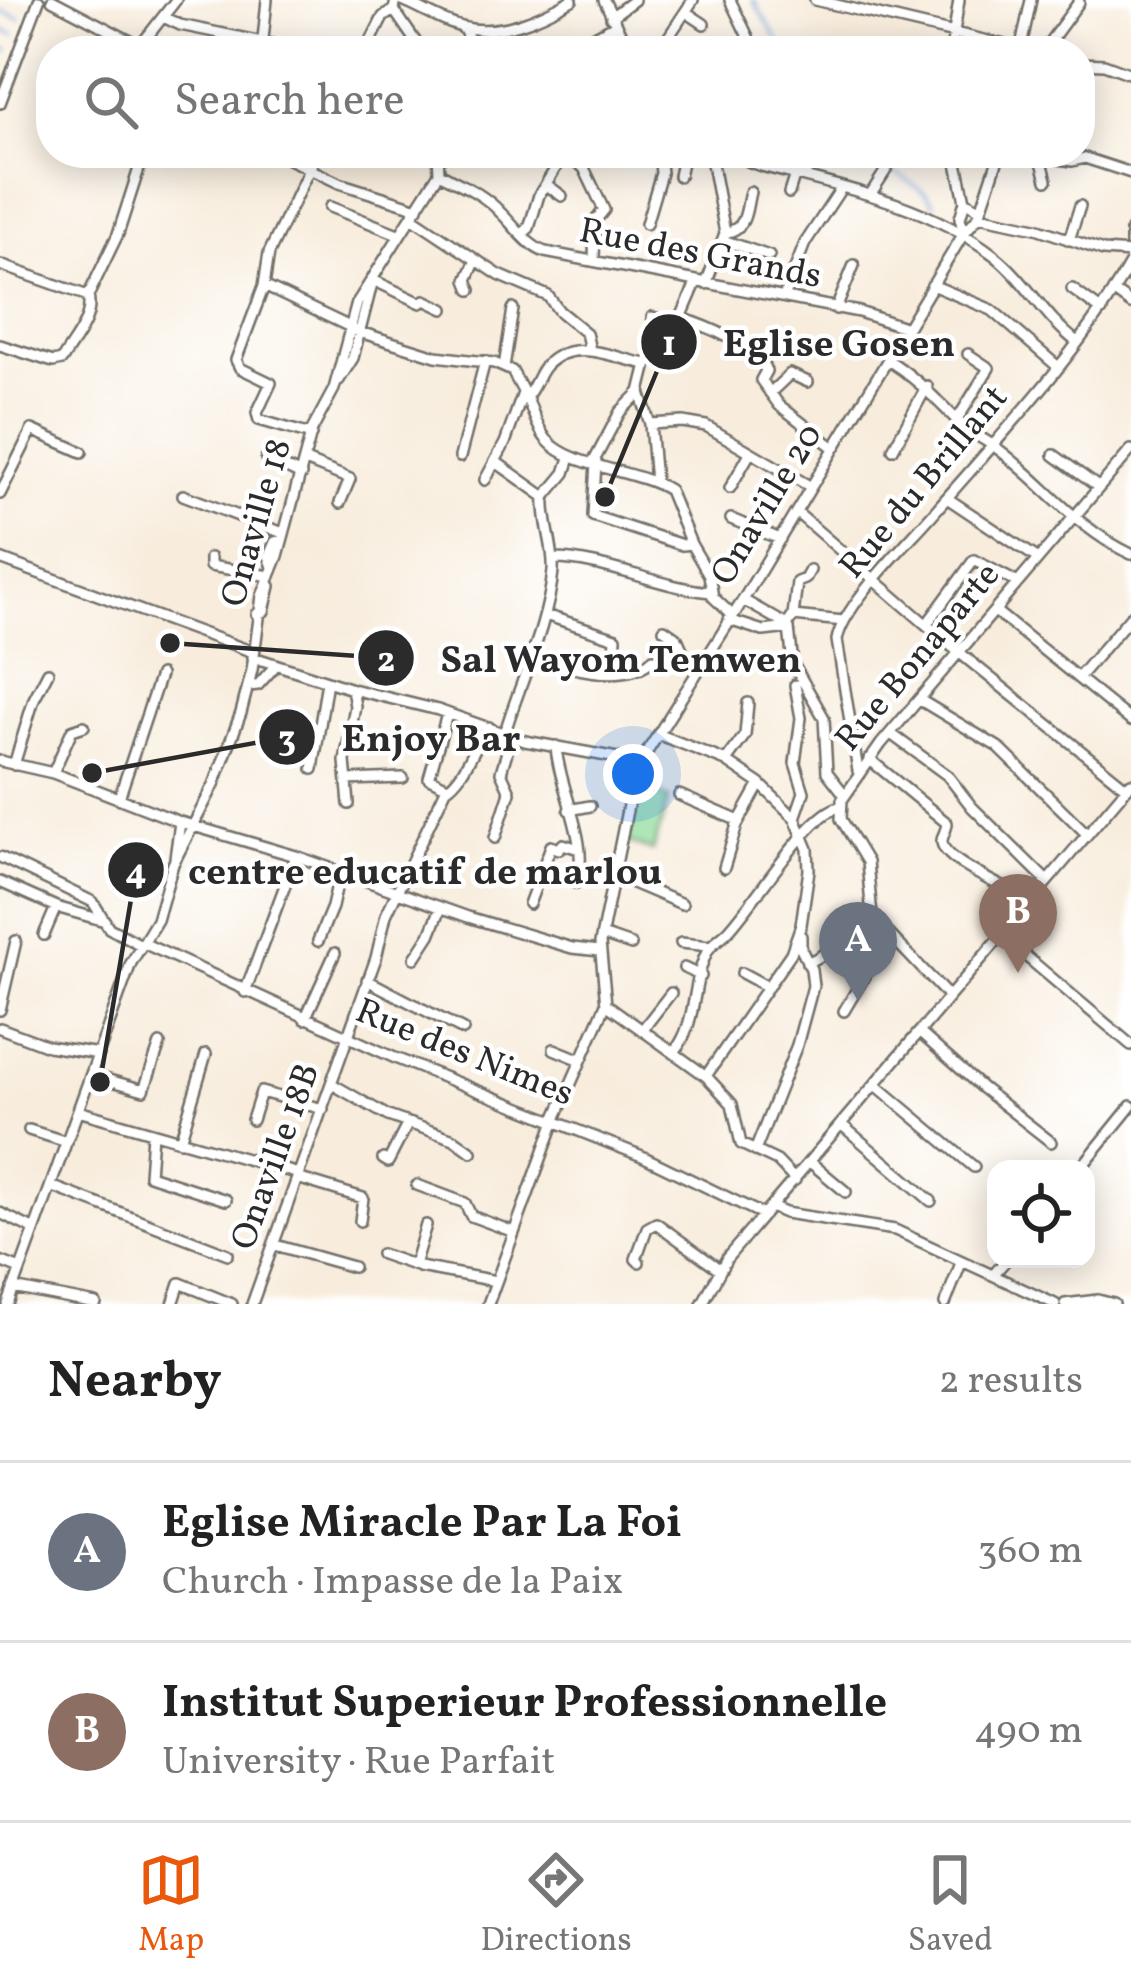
<!DOCTYPE html>
<meta charset="utf-8">
<style>
:root{--surface:#fff;--page:#f2f2f2;--text:#222;--muted:#767676;--line:#e0e0e0;--accent:#ea580c}
body{margin:0;font-family:Vollkorn,serif;background:var(--page);color:var(--text)}
.controls{position:absolute;right:36px;bottom:36px;display:grid;overflow:hidden;border-radius:24px;box-shadow:0 6px 30px #0003}
.controls button{width:108px;height:108px;display:grid;place-items:center;padding:0;border:0;border-bottom:3px solid var(--line);background:var(--surface);color:var(--text);font:60px sans-serif}
.you{position:absolute;left:633px;top:774px;width:42px;height:42px;margin:-30px;border:9px solid #fff;border-radius:50%;background:#1a73e8;box-shadow:0 0 0 18px #1a73e833}
.badge{display:grid;place-items:center;width:78px;height:78px;border-radius:50%;background:var(--accent);color:#fff;font-size:39px;font-weight:700}
.pin{position:absolute;translate:-50% -99px;filter:drop-shadow(0 3px 6px #0008)}
.pin::after{content:'';position:absolute;top:63px;width:42px;height:36px;background:inherit;clip-path:polygon(0 0,100% 0,50% 100%)}
.list{margin:0;padding:0;list-style:none}
h2{display:flex;justify-content:space-between;align-items:center;height:156px;margin:0;padding:0 48px;font-size:51px}
h2 small{font-size:39px;font-weight:400;color:var(--muted)}
.list li{display:grid;grid-template-columns:78px 1fr auto;gap:36px;align-items:center;box-sizing:border-box;height:180px;padding:0 48px;border-top:3px solid var(--line)}
.list b{display:block;font-size:45px;white-space:nowrap}
.list p{margin:0;font-size:39px;white-space:nowrap;color:var(--muted)}
.list em{font-size:39px;font-style:normal;color:var(--muted)}
.icon{flex:none;width:66px;height:66px;fill:none;stroke:currentColor;stroke-width:2;stroke-linecap:round;stroke-linejoin:round}
.map{position:relative;flex:none;width:1131px;height:1304px;overflow:hidden}
.search{position:absolute;background:var(--surface);box-shadow:0 6px 30px #0003;left:36px;right:36px;top:36px;height:132px;display:flex;align-items:center;gap:30px;box-sizing:border-box;padding:0 42px;border-radius:48px;color:var(--muted);font-size:45px}
.sheet{height:516px;background:var(--surface)}
nav{display:flex;justify-content:space-around;align-items:center;box-sizing:border-box;height:168px;border-top:3px solid var(--line);background:var(--surface);font-size:33px;color:var(--muted)}
nav a{display:grid;justify-items:center;gap:6px}
nav .on{color:var(--accent)}
.map>svg:first-child{display:block}
.green{fill:#8cdb99;stroke:#5c8362;stroke-width:3}
.lines{fill:none;stroke-linecap:round;stroke-linejoin:round}
.stream{stroke:#6da0d9;stroke-width:3}
.minor-casing{stroke:#736f69;stroke-width:14}
.minor{stroke:#fff;stroke-width:9}
.labels{text-anchor:middle;dominant-baseline:central;stroke-width:9;stroke-linejoin:round;paint-order:stroke}
.street-label{font-size:36px;fill:#2b2b2b;stroke:#fff}
.leader{fill:none;stroke:#2b2b2b;stroke-width:4.5}
.callout-dot{fill:#2b2b2b;stroke:#fff;stroke-width:4.5}
.mark-label{font-size:36px;text-anchor:middle;font-weight:bold;fill:#fff}
.callout-label{font-size:39px;text-anchor:middle;font-weight:bold;fill:#2b2b2b;stroke:#fff;stroke-width:9;stroke-linejoin:round;paint-order:stroke}
</style>
<div class="map">
<svg width="1131" height="1304" viewBox="0 0 1131 1304">
<rect width="100%" height="100%" fill="#fff"/>
<filter id="ink" filterUnits="userSpaceOnUse"><feTurbulence type="fractalNoise" baseFrequency=".00833" numOctaves="2"/><feDisplacementMap in="SourceGraphic" scale="24" xChannelSelector="R" yChannelSelector="G"/><feConvolveMatrix kernelMatrix="1 2 1 2 8 2 1 2 1" color-interpolation-filters="sRGB"/></filter>
<filter id="wash" filterUnits="userSpaceOnUse"><feTurbulence type="fractalNoise" baseFrequency=".004" numOctaves="4" result="noise"/><feDisplacementMap in="SourceGraphic" scale="48" xChannelSelector="R" yChannelSelector="G"/><feGaussianBlur stdDeviation="2.7" result="paint"/><feColorMatrix in="noise" values="0 0 0 0 0 0 0 0 0 0 0 0 0 0 0 0 0 1.4 0 .05"/><feComposite in="paint" operator="in"/></filter>
<g filter="url(#wash)">
<rect width="100%" height="100%" fill="#f8eddd"/>
<!-- green -->
<path class="green" d="M639 785 669 798 653 851 627 842Z"/>
<g class="lines">
<!-- stream -->
<path class="stream" d="M753 0 784 51
M0 11 20 18
M0 29 14 35
M0 48 8 51
M868 153 927 194 934 204"/>
</g>
</g>
<g filter="url(#ink)">
<g class="lines">
<!-- minor casing -->
<g class="minor-casing">
<path id="minor" d="M52 0 140 46
M400 0C421 8 441 22 462 27 500 37 540 18 572 0
M604 0 629 51
M730 0 755 51
M815 0 1030 51
M394 10 422 51
M686 12 704 24
M163 17 180 25 306 51
M611 17 634 0
M463 28 476 51
M263 39 267 0
M147 51 140 46 176 0
M366 51 383 17 394 10 396 0
M565 51 616 25
M655 51 660 50 693 0
M951 51 959 0
M1020 51 1031 0
M1043 51 1079 2
M1080 63 1104 64 1131 74
M0 103 39 0
M276 153 339 183 418 208
M438 153 439 173
M566 153 584 168 604 210 595 221 594 261
M727 153C739 156 749 163 761 166 842 187 926 203 994 255 1026 280 1044 317 1077 342
M955 153 965 201 981 210
M1020 153 1072 161 1085 158 1131 173
M1041 158 1047 180
M439 173C460 184 484 194 500 212 515 226 526 245 545 252L859 312 904 327
M804 175 819 153
M679 176 684 153
M547 185 562 196
M789 193 795 174
M870 195 897 153
M330 207 398 234
M979 216 1036 228 1103 251 1131 253
M413 218 499 275 548 296 559 311 586 333 590 350
M646 224 661 173 659 153
M1131 230V244
M725 233C748 228 745 211 750 192
M964 233 960 218 965 201
M522 234 529 228 539 195 565 153
M723 240 769 256
M1069 240 1080 206
M0 265 88 296
M696 283 681 318 647 364C615 359 575 336 546 365 538 373 535 388 526 397 533 410 537 429 547 440 571 468 635 469 669 490L691 544 709 575 713 597 732 615
M706 284 725 233 710 153
M932 285 992 310 1056 365
M264 286 350 327
M1072 289 1102 311
M471 290 467 280 476 260
M1113 291 1131 304
M784 297 805 243 842 187
M836 309 854 265
M652 317 674 324
M681 318C704 325 758 346 766 371L761 380 779 405 834 448
M350 329 436 356 494 363 512 371 526 397
M0 345 53 362 62 360C73 341 94 319 88 296L118 234 144 153
M888 360C917 378 935 399 959 422 970 433 985 439 998 449 1045 484 1074 527 1131 554
M647 364 640 392 650 424 655 482
M504 367 513 309
M339 380 353 358 373 280 421 303 425 300 444 309
M770 393 790 374 808 382
M957 420 989 368 968 354
M650 424 683 422 706 426 811 487
M311 435 259 420 257 413 271 383 240 368 236 360 264 286 269 253 317 153
M893 449 927 386
M1054 455 1098 487
M460 457 485 361
M266 458 301 475
M305 461 350 479 340 503
M594 461 620 412 640 392
M496 462 545 497
M596 462 593 516 682 545 691 544
M485 480 505 443 523 393
M730 488 750 453
M0 494 32 430 82 452
M183 495 283 533
M947 498 1037 558
M796 512 950 645 1127 788
M731 519 780 539
M210 558V566L270 576
M0 559 253 652
M554 559C603 559 658 587 711 592
M273 567 269 556 275 542 281 540
M743 600 787 625 793 616 844 621
M995 611 1131 721
M257 614 264 611 270 586
M545 615 616 638 614 671
M793 616 797 582 805 579 810 570
M729 620 763 631 789 628 793 664 824 718 827 772 845 795
M927 624 974 560 1018 583
M664 629 677 638 686 658
M530 655C564 667 625 686 653 659L704 662
M253 657 352 689 438 710 525 741 639 762
M1078 678 1131 616
M795 685 801 718 795 763 804 792 795 818
M249 686 258 685 276 665
M920 700 998 747 1087 834
M447 714 429 778 448 787
M505 732C521 679 548 626 553 571 555 547 543 522 545 497L565 473 570 458
M891 734 947 775 972 807 1047 881
M660 735 726 761 760 784 795 818 808 849 809 870 801 925 791 953 706 1076
M556 746C558 787 592 845 576 883
M869 759 947 823C947 830 942 835 942 841 941 862 1015 890 1030 903
M0 761 53 773 180 822 296 856 468 917 572 948 600 951
M726 761 745 735 748 703
M14 765 34 699 48 672
M313 769 327 681
M858 771 837 640C844 603 911 540 937 509 1005 431 1080 352 1131 262L1130 254
M53 773 72 730 84 726
M347 780 403 778
M679 795 739 821
M119 798 160 675
M349 804 345 761 355 706 352 689
M569 810 590 806
M495 838 510 792 501 772 512 735
M0 857 93 902 109 928 141 945
M175 858 180 822
M724 868 737 825 760 784
M614 875 682 904
M0 882 56 907 105 921
M529 904 551 846 559 849 563 844 579 849
M44 935 56 907
M602 935 631 945
M1002 936 1131 1045
M318 941 332 907 340 871
M143 943 395 1058 642 1156 764 1215
M681 943 710 946
M415 958 430 935 441 908
M807 963 821 956 869 910
M684 968 701 976
M742 973 768 987
M367 980 463 1030
M245 992 296 856
M949 997 872 916 867 862 841 819 842 800 881 744 1131 450
M606 1004 706 1076 732 1104 741 1144 777 1161 795 1180
M0 1010 16 941
M844 1011 888 937
M305 1019 335 953
M0 1028 48 1046 99 1054
M643 1029 671 993
M920 1033 982 1088 1051 1142
M554 1049 581 1060
M675 1051C698 1021 691 984 707 952 711 943 720 939 727 932 753 906 809 812 840 807
M91 1075 144 1090 160 1044
M332 1084 388 1116 454 1139 472 1152
M876 1085 974 1167
M78 1111 299 1174
M252 1120 261 1092 323 1109
M842 1125 931 1201
M29 1130 67 1142
M152 1134 149 1175 226 1200
M180 1141 206 1054
M755 1151 797 1045 813 986 811 969 801 949V936
M383 1159 388 1162 407 1125
M810 1162 846 1192
M1080 1169 1131 1106
M297 1178 363 1198 360 1221
M417 1185 465 1203 471 1216 514 1232
M51 1186 228 1254
M771 1207 785 1213 895 1230 1055 1304
M0 1213 33 1229
M275 1245 353 1267
M381 1254 419 1267 496 1281
M0 1261 20 1269
M639 1262 636 1259 647 1228 656 1223 719 1269
M414 1265 426 1225
M994 1274 1007 1259
M13 1288 96 1304
M8 1304 131 963 157 920 173 864 214 785 241 713 252 670 262 596 278 556 312 430 334 389 357 303 439 173
M173 1304 180 1283 232 1304
M252 1304 376 958 386 915 446 789C467 775 473 745 489 727
M488 1304 557 1115 606 1004 600 943 635 771 743 600 964 233 979 216 1000 153
M702 1304 727 1258 1131 783
M945 1304 961 1263
M1065 1304 1098 1300 1114 1304"/>
</g>
<!-- minor -->
<use href="#minor" class="minor"/>
</g>
</g>
<g class="labels">
<!-- street labels -->
<g class="street-label">
<text transform="translate(700 255) rotate(11)">Rue des Grands</text>
<text transform="translate(925 483) rotate(-50)">Rue du Brillant</text>
<text transform="translate(768 505) rotate(-59)">Onaville 20</text>
<text transform="translate(258 523) rotate(-74)">Onaville 18</text>
<text transform="translate(919 658) rotate(-50)">Rue Bonaparte</text>
<text transform="translate(464 1054) rotate(22)">Rue des Nimes</text>
<text transform="translate(277 1157) rotate(-70)">Onaville 18B</text>
</g>
</g>
<!-- callouts -->
<path class="leader" d="M605 497L669 342M170 643L386 658M92 773L287 737M100 1082L136 870"/>
<g class="callout-dot">
<circle cx="605" cy="497" r="12"/>
<circle cx="170" cy="643" r="12"/>
<circle cx="92" cy="773" r="12"/>
<circle cx="100" cy="1082" r="12"/>
<circle cx="669" cy="342" r="30"/>
<circle cx="386" cy="658" r="30"/>
<circle cx="287" cy="737" r="30"/>
<circle cx="136" cy="870" r="30"/>
</g>
<g class="mark-label">
<text x="669" y="355">1</text>
<text x="386" y="671">2</text>
<text x="287" y="750">3</text>
<text x="136" y="883">4</text>
</g>
<g class="callout-label">
<text x="839" y="356">Eglise Gosen</text>
<text x="621" y="672">Sal Wayom Temwen</text>
<text x="431" y="751">Enjoy Bar</text>
<text x="425" y="884">centre educatif de marlou</text>
</g>
</svg>
<div class="controls">
<button><svg class="icon" aria-label="locate" viewBox="0 0 24 24"><circle cx="12" cy="12" r="6"/><path d="M12 2v4M12 18v4M2 12h4M18 12h4"/></svg></button>
</div>
<div class="you"></div>
<div class="pin badge" style="left:858px;top:1001px;background:#6b7280">A</div>
<div class="pin badge" style="left:1018px;top:973px;background:#8d6e63">B</div>
<div class="search"><svg class="icon" aria-label="search" viewBox="0 0 24 24"><circle cx="10" cy="10" r="6"/><path d="M15 15l6 6"/></svg>Search here</div>
</div>
<section class="sheet">
<h2>Nearby<small>2 results</small></h2>
<ul class="list">
<li><span class="badge" style="background:#6b7280">A</span><div><b>Eglise Miracle Par La Foi</b><p>Church · Impasse de la Paix</p></div><em>360 m</em></li>
<li><span class="badge" style="background:#8d6e63">B</span><div><b>Institut Superieur Professionnelle</b><p>University · Rue Parfait</p></div><em>490 m</em></li>
</ul>
</section>
<nav>
<a class="on"><svg class="icon" aria-label="map" viewBox="0 0 24 24"><path d="M3 6l6-2 6 2 6-2v14l-6 2-6-2-6 2zM9 4v14M15 6v14"/></svg>Map</a>
<a><svg class="icon" aria-label="directions" viewBox="0 0 24 24"><path d="M12 3l9 9-9 9-9-9zM9 14v-3h6M13 9l2 2-2 2"/></svg>Directions</a>
<a><svg class="icon" aria-label="saved" viewBox="0 0 24 24"><path d="M7 4h10v16l-5-4-5 4z"/></svg>Saved</a>
</nav>
